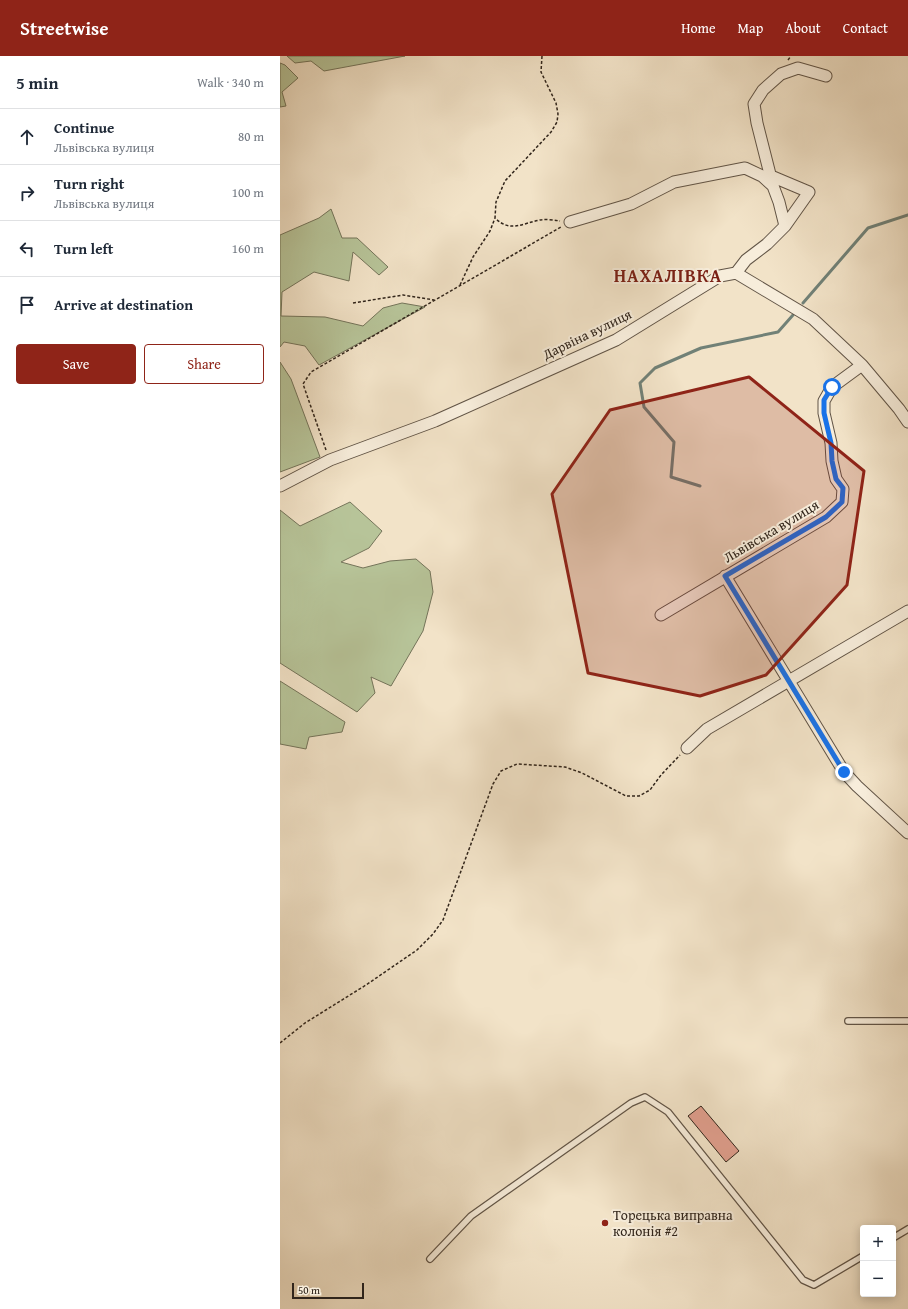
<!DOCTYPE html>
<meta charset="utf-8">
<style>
:root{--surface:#fff;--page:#f6f6f7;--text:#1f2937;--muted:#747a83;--line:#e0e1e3;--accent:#8f2418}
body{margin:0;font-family:"Gentium Book Plus",serif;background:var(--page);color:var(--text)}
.controls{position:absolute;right:12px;bottom:12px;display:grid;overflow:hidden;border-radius:4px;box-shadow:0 2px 10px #0003}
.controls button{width:36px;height:36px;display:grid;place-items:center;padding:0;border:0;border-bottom:1px solid var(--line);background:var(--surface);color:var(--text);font:20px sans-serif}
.scale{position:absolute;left:12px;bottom:10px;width:72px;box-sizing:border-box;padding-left:4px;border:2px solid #31251b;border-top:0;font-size:11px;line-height:14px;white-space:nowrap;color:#31251b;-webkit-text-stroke:3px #f7eddb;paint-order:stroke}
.stop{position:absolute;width:12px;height:12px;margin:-9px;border:3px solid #1a73e8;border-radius:50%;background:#fff}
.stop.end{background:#1a73e8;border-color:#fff;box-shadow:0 1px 4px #0008}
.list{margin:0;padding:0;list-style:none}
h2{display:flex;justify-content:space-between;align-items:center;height:52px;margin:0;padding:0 16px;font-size:17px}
h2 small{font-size:13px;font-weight:400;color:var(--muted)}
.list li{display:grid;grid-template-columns:26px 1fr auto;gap:12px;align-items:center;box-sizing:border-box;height:56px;padding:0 16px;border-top:1px solid var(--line)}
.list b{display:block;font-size:15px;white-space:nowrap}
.list p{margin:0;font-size:13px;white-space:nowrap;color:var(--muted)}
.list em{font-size:13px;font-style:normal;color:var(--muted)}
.actions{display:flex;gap:8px;padding:12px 16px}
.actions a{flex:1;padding:9px 0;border:1px solid var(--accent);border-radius:4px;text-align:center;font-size:14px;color:var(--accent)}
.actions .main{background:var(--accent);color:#fff}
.icon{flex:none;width:22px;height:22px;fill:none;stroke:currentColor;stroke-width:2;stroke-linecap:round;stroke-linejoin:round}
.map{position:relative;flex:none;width:628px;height:1253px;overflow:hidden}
header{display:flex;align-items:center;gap:24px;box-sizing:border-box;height:56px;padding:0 20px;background:var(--accent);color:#fff}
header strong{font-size:19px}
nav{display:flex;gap:22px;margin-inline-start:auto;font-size:14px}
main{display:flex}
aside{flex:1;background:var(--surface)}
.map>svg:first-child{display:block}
.green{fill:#b7c499;stroke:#74745a}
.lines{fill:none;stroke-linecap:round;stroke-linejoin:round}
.stream{stroke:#718177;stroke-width:3}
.building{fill:#e19f8e;stroke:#31251b}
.service-casing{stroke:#615446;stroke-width:8}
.minor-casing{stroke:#615446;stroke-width:13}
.path{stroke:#31251b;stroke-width:1.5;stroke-dasharray:3 2;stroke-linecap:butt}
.service{stroke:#f7eddb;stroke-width:5.5}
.minor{stroke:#f7eddb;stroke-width:11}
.route{stroke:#1a73e8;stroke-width:5}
.marked{fill:#8f2418;fill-opacity:0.2;stroke:#8f2418;stroke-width:3;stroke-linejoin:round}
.poi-dot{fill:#8f2418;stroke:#f7eddb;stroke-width:1.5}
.labels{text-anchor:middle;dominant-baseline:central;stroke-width:4;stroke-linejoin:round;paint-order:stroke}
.street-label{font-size:14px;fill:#31251b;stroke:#f7eddb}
.poi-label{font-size:14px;fill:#31251b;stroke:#f7eddb;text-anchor:start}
.district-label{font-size:18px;font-weight:bold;letter-spacing:1px;fill:#7a1f14;stroke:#f7eddb}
</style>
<header>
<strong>Streetwise</strong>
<nav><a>Home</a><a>Map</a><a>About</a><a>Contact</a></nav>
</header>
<main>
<aside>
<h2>5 min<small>Walk · 340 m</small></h2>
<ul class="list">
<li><svg class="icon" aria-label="ahead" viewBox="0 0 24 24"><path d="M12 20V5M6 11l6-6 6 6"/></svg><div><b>Continue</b><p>Львівська вулиця</p></div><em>80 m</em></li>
<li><svg class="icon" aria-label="right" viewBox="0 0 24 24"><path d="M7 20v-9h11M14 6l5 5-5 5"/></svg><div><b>Turn right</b><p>Львівська вулиця</p></div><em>100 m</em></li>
<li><svg class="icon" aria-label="left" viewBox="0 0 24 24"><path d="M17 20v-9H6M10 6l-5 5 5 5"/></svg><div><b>Turn left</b></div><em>160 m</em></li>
<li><svg class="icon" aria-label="arrive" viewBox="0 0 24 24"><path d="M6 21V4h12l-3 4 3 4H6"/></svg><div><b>Arrive at destination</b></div></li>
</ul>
<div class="actions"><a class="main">Save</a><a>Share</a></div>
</aside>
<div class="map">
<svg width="628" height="1253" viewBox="0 0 628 1253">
<rect width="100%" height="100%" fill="#f2e3c8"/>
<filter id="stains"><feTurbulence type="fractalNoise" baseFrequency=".005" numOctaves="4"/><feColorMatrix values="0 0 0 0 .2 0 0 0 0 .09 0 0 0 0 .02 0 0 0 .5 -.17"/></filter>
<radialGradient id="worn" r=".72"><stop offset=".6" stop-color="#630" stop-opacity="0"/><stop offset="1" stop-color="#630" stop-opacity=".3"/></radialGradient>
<!-- green -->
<path class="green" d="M7 0H125L44 15 31 5 15 7Z
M0 7 5 9 18 22 2 36 6 50 0 51Z
M51 153 62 182H77L108 211 99 219 73 196 69 225 34 216 2 236 1 260 45 261 83 270 103 252 122 247 145 251 39 309 25 290 4 286 0 291V179L39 162Z
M0 306 11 323 40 401 0 416Z
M70 446 102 475 89 492 61 506 83 512 110 505 136 503 150 515 153 536 143 575 111 630 91 621 95 637 77 656 0 607V454L20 470Z
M0 625 65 666 62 676 29 681 26 693 0 688Z"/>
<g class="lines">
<!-- stream -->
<path class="stream" d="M523 247 588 172 628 159
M420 430 391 421 394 386 364 351 360 327 375 312 421 292 498 276 513 259"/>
</g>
<!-- building -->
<path class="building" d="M421 1050 459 1095 446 1106 408 1060Z"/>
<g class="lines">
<!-- service casing -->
<g class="service-casing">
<path id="service" d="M568 965H628
M613 1182 628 1173
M150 1203 191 1160 351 1047 365 1041 388 1056 523 1224 534 1229 583 1200"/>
</g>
<!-- minor casing -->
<g class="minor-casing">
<path id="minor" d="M491 120 529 136 505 170
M493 130 477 67 474 48 483 34 501 18 518 12 546 20
M290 166 351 148 394 126 465 112 482 120 493 130 499 146 505 170 487 188 466 204 456 217
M0 430 50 404 155 365 336 284 440 220 456 217 533 263 582 309 619 353 628 366
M445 520 564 716 577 730 628 777
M381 559 546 461 562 446 563 433 556 423 552 405 551 387 544 357V345L552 331 582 309
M407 692 427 673 628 555"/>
</g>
<!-- path -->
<path class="path" d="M262 0 261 16 276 47 278 58 277 66 271 76 225 125 216 146 215 162C230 177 243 167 260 164 266 163 274 164 280 165
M508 4 511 0
M180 229 193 201 210 175 215 162
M73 247 123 239 154 244
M46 394 23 328 31 316 281 171
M0 987 25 967 86 929 137 894 153 878 163 864 213 728 221 715 237 708 285 711 302 717 346 740H359L370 734 381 719 400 699"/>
<!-- service -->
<use href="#service" class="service"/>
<!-- minor -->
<use href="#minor" class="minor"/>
</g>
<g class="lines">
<!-- route -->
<path class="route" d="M552 331 544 344V357L551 387 552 405 556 423 563 432 562 446 546 461 445 520 564 716"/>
</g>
<!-- marked area -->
<path class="marked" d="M469 321 584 415 567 529 486 619 420 640 308 617 272 438 330 354Z"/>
<!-- markers -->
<circle class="poi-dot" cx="325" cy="1167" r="4"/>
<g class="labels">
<!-- street labels -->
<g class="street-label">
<text transform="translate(307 278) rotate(-26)">Дарвіна вулиця</text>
<text transform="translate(491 475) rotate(-31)">Львівська вулиця</text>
</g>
<!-- poi labels -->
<g class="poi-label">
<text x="333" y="1159">Торецька виправна<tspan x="333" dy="16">колонія #2</tspan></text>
</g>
<!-- district labels -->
<g class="district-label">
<text x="388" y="219">НАХАЛІВКА</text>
</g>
</g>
<rect width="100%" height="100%" filter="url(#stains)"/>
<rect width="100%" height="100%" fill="url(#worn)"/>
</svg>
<div class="controls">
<button>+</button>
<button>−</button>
</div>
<div class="scale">50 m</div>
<div class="stop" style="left:552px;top:331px"></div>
<div class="stop end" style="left:564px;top:716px"></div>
</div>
</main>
